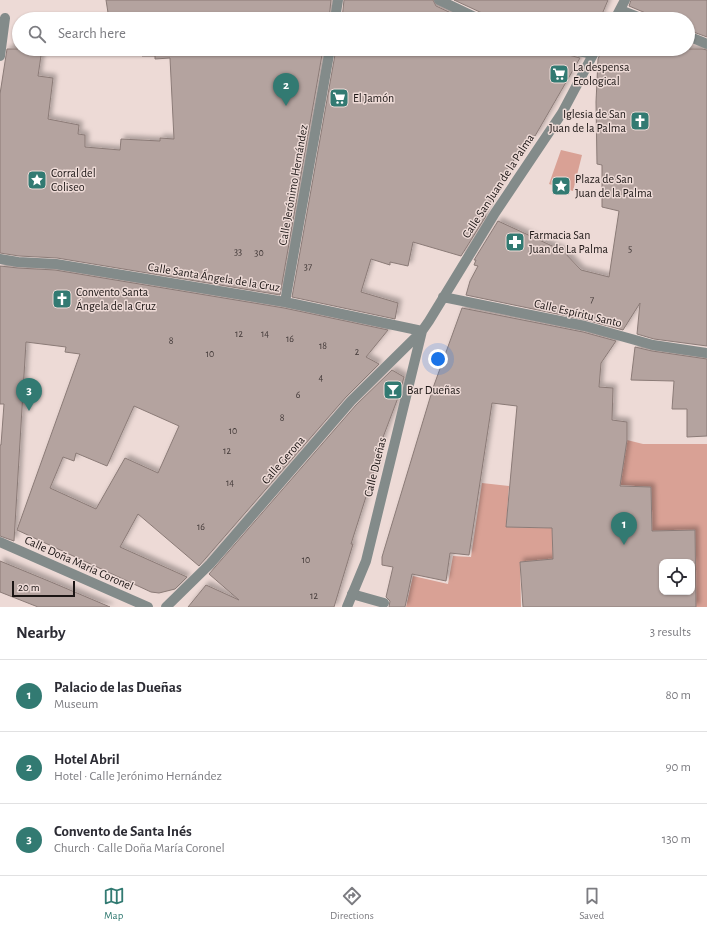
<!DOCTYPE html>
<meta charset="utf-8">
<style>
:root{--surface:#fff;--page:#f7f7f7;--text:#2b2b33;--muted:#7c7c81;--line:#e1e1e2;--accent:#327a72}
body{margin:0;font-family:"Alegreya Sans",sans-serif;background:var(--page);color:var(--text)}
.controls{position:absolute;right:12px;bottom:12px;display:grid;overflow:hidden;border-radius:8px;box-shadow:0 1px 3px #0004}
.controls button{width:36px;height:36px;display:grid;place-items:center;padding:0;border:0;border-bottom:1px solid var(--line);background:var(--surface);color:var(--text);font:20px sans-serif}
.scale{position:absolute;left:12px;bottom:10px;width:63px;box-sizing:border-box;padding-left:4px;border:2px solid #1b1514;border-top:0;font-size:11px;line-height:14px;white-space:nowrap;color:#1b1514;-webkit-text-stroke:3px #eddad6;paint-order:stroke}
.you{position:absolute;left:438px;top:359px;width:14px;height:14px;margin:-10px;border:3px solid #fff;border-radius:50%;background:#1a73e8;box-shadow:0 0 0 6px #1a73e833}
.badge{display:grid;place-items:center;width:26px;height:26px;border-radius:50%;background:var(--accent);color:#fff;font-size:13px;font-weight:700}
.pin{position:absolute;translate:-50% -33px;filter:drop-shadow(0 1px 2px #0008)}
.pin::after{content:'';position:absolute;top:21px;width:14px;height:12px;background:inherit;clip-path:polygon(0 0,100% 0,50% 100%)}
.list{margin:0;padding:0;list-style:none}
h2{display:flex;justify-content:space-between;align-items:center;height:52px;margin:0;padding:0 16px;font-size:17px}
h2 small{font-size:13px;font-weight:400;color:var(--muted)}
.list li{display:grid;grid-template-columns:26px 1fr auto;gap:12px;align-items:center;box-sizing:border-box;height:72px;padding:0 16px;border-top:1px solid var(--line)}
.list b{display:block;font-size:15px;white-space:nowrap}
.list p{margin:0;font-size:13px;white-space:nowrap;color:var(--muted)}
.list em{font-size:13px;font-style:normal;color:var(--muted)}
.icon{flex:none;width:22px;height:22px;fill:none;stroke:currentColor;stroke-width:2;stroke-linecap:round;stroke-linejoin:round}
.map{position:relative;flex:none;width:707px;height:607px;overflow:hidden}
.search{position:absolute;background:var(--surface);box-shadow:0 1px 3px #0004;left:12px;right:12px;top:12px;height:44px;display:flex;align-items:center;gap:10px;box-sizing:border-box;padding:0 14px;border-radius:22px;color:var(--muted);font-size:15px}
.sheet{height:268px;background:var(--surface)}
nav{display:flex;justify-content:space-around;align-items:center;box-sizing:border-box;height:56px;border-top:1px solid var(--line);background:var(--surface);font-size:11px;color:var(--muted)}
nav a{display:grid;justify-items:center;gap:2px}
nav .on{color:var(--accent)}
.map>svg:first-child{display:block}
.green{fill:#d9a195}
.building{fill:#b4a39f;stroke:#8b7b77;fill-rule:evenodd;filter:url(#shadow)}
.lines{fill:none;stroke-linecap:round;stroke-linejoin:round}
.lane{stroke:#838b8a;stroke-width:10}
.street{stroke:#838b8a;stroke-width:10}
.labels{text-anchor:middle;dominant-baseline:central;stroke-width:3;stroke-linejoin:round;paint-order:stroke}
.number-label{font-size:10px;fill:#413837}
.poi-label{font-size:12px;fill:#1b1514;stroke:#eddad6;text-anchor:start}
.street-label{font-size:12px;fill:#1b1514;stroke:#eddad6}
</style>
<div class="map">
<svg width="707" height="607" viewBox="0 0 707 607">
<defs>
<filter id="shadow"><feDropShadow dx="3.5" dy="-3.5" stdDeviation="2" flood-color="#0004"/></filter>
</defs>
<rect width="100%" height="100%" fill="#eddad6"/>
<!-- green -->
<path class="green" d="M561 150 582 155 573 191 549 184Z
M627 440 643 444H707V607H696L695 530 652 531 651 487 620 485Z
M482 483 509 486 506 527 552 528 553 559 520 562 521 607H406L413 576 448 584 453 556 471 557Z"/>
<!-- building -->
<path class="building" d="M106 0H331L329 19H109Z
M344 0H433L436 6 464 19H342Z
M454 0H608L600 19H485L482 13Z
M631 0H707V37L688 30V19H660L629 6Z
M7 49H42L38 76 53 78 48 119 79 125 78 134 85 135V147L120 150 121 139 160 141V138L174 139 170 58 155 59V56H142V52H124V49H323L280 295 57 258 19 256 0 253V94Z
M336 49H563L565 54 580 58 535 136H533L506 170 484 215 486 216 461 256 413 242 408 266 390 262V265L371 259 361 292 398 303 395 319 292 297Z
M602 49H702L707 50V346L654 339 637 334 640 303 623 330 586 320 466 295 470 281 478 266 474 265 476 260H474L498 221 563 251 581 270 609 277 619 211 602 207V165L597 164 596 102 598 59Z
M0 266 18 268 55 270 284 308 388 330 366 357 379 364 346 397 199 566 138 514 120 547 187 577 175 589 159 593 151 592 17 530 80 354 65 352 66 347 26 342 14 541 0 536V445H1L4 404H0ZM134 406 179 426 158 473 125 458 96 509 50 488 63 457 74 461 76 453 107 466Z
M462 308 583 332 616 341 601 363 599 387 613 388 612 420 627 422V440L620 486 651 487 652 531 695 530 696 607H523L520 562 553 559 552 528 506 527 517 406 492 403 469 555 450 553 446 581 412 574 405 607H389L390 601 386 597 393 567 382 565V557L433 388ZM662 562H692V592H662Z
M635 347 652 351 707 359V436L687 437V409H672L674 381 631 380Z
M392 370 404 377 399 395 374 461 377 462 351 544H353L334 607H188L206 585 239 600 209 574 356 405Z
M0 561 51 582 110 607H38L0 592Z"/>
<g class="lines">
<!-- lane -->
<path class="lane" d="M352 594 384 603"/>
<!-- street -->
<path class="street" d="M439 0 479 19
M620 10 643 19
M335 19 338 0
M615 19 625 0
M688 36 707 44
M569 49 593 54
M0 56 5 18
M0 259 18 262 56 264 285 302 422 331
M443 297 585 326 653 345 707 353
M285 302 330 49
M0 542 148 607
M166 607 210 564 351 401 422 331 429 321 495 213 562 113 596 49
M347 607 366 561 422 331"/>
</g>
<!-- icons -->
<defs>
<g id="supermarket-square" transform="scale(1)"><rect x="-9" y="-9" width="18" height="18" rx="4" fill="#327a72" stroke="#eddad6"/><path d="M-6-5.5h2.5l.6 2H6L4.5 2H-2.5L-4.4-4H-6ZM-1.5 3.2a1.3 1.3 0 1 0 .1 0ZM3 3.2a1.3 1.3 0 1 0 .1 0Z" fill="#fff"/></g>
<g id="church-square" transform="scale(1)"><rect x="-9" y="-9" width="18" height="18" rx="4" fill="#327a72" stroke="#eddad6"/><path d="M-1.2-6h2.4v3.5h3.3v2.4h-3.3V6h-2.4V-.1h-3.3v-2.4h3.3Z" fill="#fff"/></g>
<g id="sight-square" transform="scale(1)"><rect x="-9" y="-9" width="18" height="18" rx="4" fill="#327a72" stroke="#eddad6"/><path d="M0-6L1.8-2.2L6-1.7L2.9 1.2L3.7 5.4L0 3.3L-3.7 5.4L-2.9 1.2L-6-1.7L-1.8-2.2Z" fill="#fff"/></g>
<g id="pharmacy-square" transform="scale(1)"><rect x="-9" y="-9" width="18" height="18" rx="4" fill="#327a72" stroke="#eddad6"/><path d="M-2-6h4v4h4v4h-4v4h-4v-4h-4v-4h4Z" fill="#fff"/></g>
<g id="bar-square" transform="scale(1)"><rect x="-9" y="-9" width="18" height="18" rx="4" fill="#327a72" stroke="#eddad6"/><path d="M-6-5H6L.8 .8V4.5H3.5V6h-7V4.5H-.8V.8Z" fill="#fff"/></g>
</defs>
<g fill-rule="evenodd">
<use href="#supermarket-square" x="559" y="74"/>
<use href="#supermarket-square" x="339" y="98"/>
<use href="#church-square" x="640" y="121"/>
<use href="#sight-square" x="37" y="180"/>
<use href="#sight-square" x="561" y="186"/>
<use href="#pharmacy-square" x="515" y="242"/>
<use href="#church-square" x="62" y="299"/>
<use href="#bar-square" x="393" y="390"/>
</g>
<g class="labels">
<!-- number labels -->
<g class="number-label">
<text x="630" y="249">5</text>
<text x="238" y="252">33</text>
<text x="259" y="253">30</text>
<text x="308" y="267">37</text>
<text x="592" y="300">7</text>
<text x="239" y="334">12</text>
<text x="265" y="334">14</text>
<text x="290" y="339">16</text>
<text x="171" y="341">8</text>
<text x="323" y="346">18</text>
<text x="357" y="352">2</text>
<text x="210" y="354">10</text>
<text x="321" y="378">4</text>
<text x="298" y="395">6</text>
<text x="282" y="418">8</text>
<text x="233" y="431">10</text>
<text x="227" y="451">12</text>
<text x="230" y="483">14</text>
<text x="201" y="527">16</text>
<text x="306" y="560">10</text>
<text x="314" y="596">12</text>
</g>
<!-- poi labels -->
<g class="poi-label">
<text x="573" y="67">La despensa<tspan x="573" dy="14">Ecological</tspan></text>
<text x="353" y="98">El Jamón</text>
<text x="626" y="114" text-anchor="end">Iglesia de San<tspan x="626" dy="14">Juan de la Palma</tspan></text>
<text x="51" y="173">Corral del<tspan x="51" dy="14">Coliseo</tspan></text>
<text x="575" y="179">Plaza de San<tspan x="575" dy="14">Juan de la Palma</tspan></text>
<text x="529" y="235">Farmacia San<tspan x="529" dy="14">Juan de La Palma</tspan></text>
<text x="76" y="292">Convento Santa<tspan x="76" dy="14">Ángela de la Cruz</tspan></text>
<text x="407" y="390">Bar Dueñas</text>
</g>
<!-- street labels -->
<g class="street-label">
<text transform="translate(293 185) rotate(-80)">Calle Jerónimo Hernández</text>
<text transform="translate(498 186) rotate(-57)">Calle San Juan de la Palma</text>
<text transform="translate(214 277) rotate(9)">Calle Santa Ángela de la Cruz</text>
<text transform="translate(578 313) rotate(13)">Calle Espíritu Santo</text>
<text transform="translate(283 460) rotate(-49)">Calle Gerona</text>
<text transform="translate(375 467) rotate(-76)">Calle Dueñas</text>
<text transform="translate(79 563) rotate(24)">Calle Doña María Coronel</text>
</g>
</g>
</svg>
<div class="controls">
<button><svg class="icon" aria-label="locate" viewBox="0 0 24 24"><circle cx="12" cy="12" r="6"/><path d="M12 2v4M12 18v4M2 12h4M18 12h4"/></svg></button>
</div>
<div class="scale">20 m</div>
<div class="you"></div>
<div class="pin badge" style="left:624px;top:545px">1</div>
<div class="pin badge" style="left:286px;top:106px">2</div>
<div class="pin badge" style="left:29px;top:411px">3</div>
<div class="search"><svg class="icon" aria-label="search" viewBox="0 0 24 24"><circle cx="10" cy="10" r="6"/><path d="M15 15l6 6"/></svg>Search here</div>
</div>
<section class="sheet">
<h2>Nearby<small>3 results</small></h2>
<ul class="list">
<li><span class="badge">1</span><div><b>Palacio de las Dueñas</b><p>Museum</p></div><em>80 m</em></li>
<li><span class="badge">2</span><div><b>Hotel Abril</b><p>Hotel · Calle Jerónimo Hernández</p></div><em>90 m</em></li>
<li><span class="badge">3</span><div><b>Convento de Santa Inés</b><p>Church · Calle Doña María Coronel</p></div><em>130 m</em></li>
</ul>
</section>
<nav>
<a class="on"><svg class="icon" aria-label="map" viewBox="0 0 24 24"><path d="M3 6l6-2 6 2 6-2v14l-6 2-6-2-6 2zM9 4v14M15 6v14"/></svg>Map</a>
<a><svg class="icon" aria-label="directions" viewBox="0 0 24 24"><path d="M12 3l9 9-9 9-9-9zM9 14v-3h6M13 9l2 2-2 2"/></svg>Directions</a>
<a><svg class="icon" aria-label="saved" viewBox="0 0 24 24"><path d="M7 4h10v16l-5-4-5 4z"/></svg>Saved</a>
</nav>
